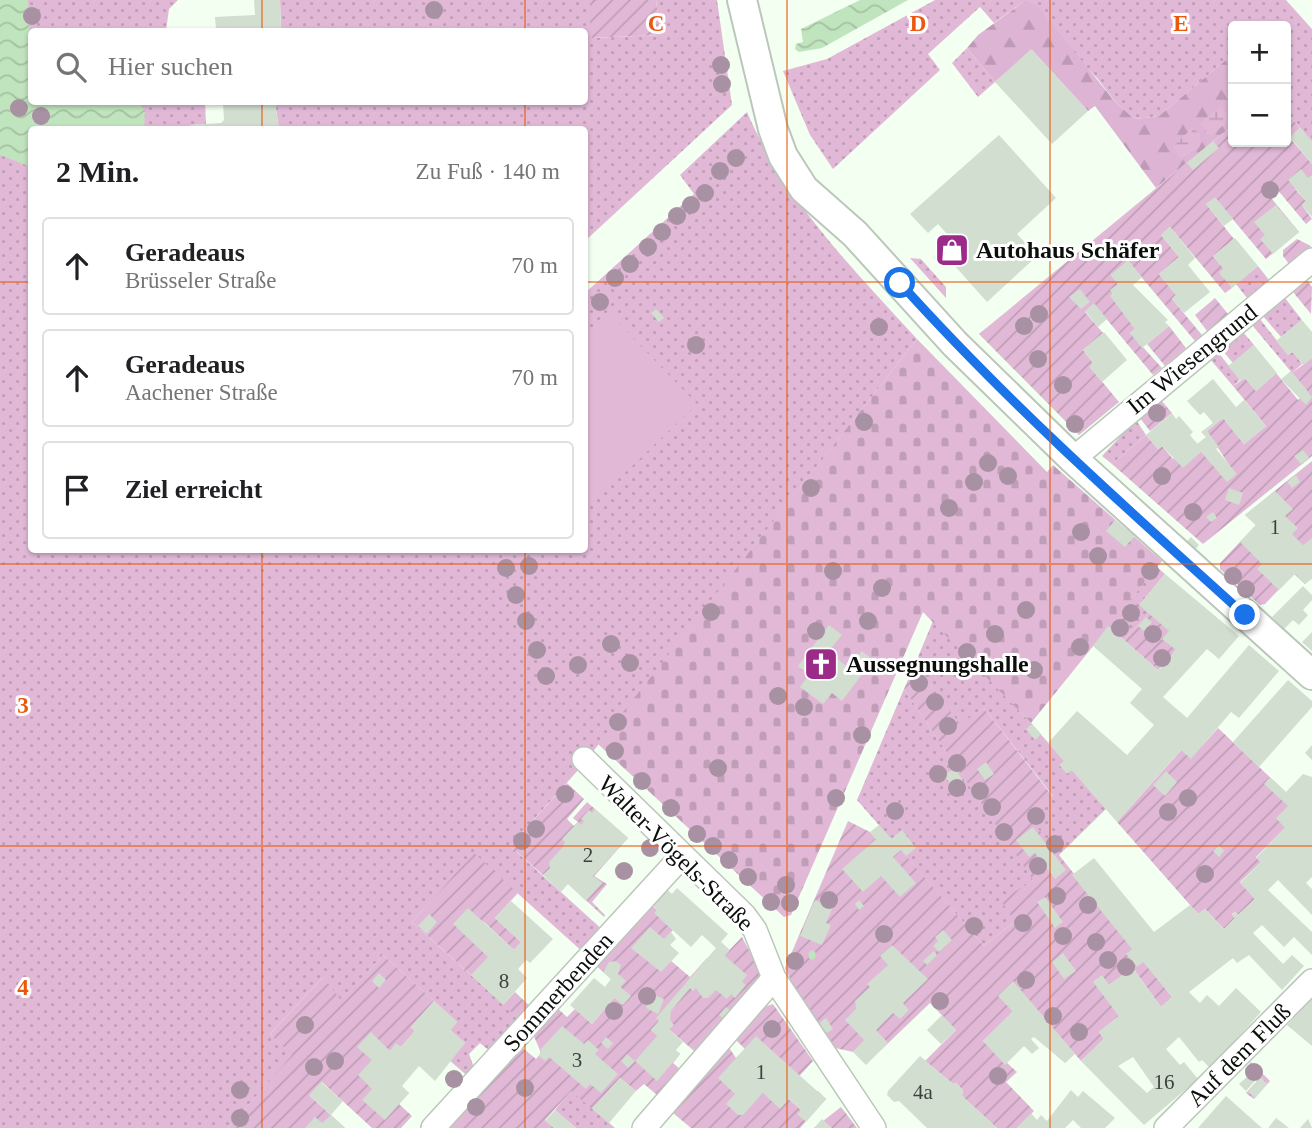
<!DOCTYPE html>
<html lang="de">
<meta charset="utf-8">
<style>
:root{--surface:#fff;--page:#f2f2f2;--text:#202124;--muted:#757577;--line:#e0e0e0}
body{margin:0;font-family:Georgia,serif;background:var(--page);color:var(--text)}
.controls{position:absolute;right:21px;top:21px;display:grid;overflow:hidden;border-radius:7px;box-shadow:0 2px 5px #0004}
.controls button{width:63px;height:63px;display:grid;place-items:center;padding:0;border:0;border-bottom:2px solid var(--line);background:var(--surface);color:var(--text);font:35px sans-serif}
.stop{position:absolute;width:21px;height:21px;margin:-16px;border:5px solid #1a73e8;border-radius:50%;background:#fff}
.stop.end{background:#1a73e8;border-color:#fff;box-shadow:0 2px 7px #0008}
.list{margin:0;padding:0;list-style:none}
h2{display:flex;justify-content:space-between;align-items:center;height:91px;margin:0;padding:0 28px;font-size:30px}
h2 small{font-size:23px;font-weight:400;color:var(--muted)}
.list li{display:grid;grid-template-columns:46px 1fr auto;gap:21px;align-items:center;box-sizing:border-box;height:98px;margin:0 14px 14px;padding:0 14px;border:2px solid var(--line);border-radius:7px}
.list b{display:block;font-size:26px;white-space:nowrap}
.list p{margin:0;font-size:23px;white-space:nowrap;color:var(--muted)}
.list em{font-size:23px;font-style:normal;color:var(--muted)}
.icon{flex:none;width:38px;height:38px;fill:none;stroke:currentColor;stroke-width:2;stroke-linecap:round;stroke-linejoin:round}
.map{position:relative;flex:none;width:1312px;height:1128px;overflow:hidden}
.search{position:absolute;background:var(--surface);box-shadow:0 2px 5px #0004;left:28px;top:28px;width:560px;height:77px;display:flex;align-items:center;gap:18px;box-sizing:border-box;padding:0 24px;border-radius:7px;color:var(--muted);font-size:26px}
.panel{position:absolute;background:var(--surface);box-shadow:0 2px 5px #0004;left:28px;top:126px;width:560px;height:427px;border-radius:7px}
.map>svg:first-child{display:block}
.grass{fill:url(#grass-dots)}
.forest{fill:url(#forest-firs)}
.wetland{fill:url(#wetland-marsh)}
.cemetery{fill:url(#cemetery-stones)}
.garden{fill:url(#garden-furrows)}
.pitch{fill:#e1b9d7}
.water{fill:url(#water-waves)}
.lines{fill:none;stroke-linecap:round;stroke-linejoin:round}
.stream{stroke:#c0e4bd;stroke-width:7}
.building{fill:#d1ded0;fill-rule:evenodd}
.minor-casing{stroke:#bbc7ba;stroke-width:26}
.tertiary-casing{stroke:#bbc7ba;stroke-width:32}
.minor{stroke:#fff;stroke-width:23}
.tertiary{stroke:#fff;stroke-width:28}
.tree{fill:#a891a2}
.route{stroke:#1a73e8;stroke-width:9}
.grid{fill:none;stroke:#e8590c;stroke-width:2;stroke-opacity:0.55}
.labels{text-anchor:middle;dominant-baseline:central;stroke-width:6;stroke-linejoin:round;paint-order:stroke}
.number-label{font-size:21px;fill:#3c433c}
.poi-label{font-size:24px;font-weight:bold;fill:#0b0f0b;stroke:#fff;text-anchor:start}
.street-label{font-size:24px;fill:#0b0f0b;stroke:#fff}
.grid-label{font-size:23px;text-anchor:middle;font-weight:bold;fill:#e8590c;stroke:#fff;stroke-width:6;stroke-linejoin:round;paint-order:stroke}
</style>
<div class="map">
<svg width="1312" height="1128" viewBox="0 0 1312 1128">
<defs>
<pattern id="grass-dots" width="8" height="8" patternUnits="userSpaceOnUse" patternTransform="scale(1.75)"><rect width="8" height="8" fill="#e1b9d7"/><path d="M2 2h.1M6 6h.1" fill="none" stroke="#c09eb7" stroke-width="1.8" stroke-linecap="round"/></pattern>
<pattern id="forest-firs" width="22" height="20" patternUnits="userSpaceOnUse" patternTransform="scale(1.75)"><rect width="22" height="20" fill="#deb4d4"/><path d="M5 1l3.5 6h-7zM16 11l3.5 6h-7z" fill="#bd9ab5"/></pattern>
<pattern id="wetland-marsh" width="20" height="14" patternUnits="userSpaceOnUse" patternTransform="scale(1.75)"><rect width="20" height="14" fill="#e1b9d7"/><path d="M1 5h8M5 5V1M11 12h8M15 12V8" fill="none" stroke="#c09eb7"/></pattern>
<pattern id="cemetery-stones" width="16" height="16" patternUnits="userSpaceOnUse" patternTransform="scale(1.75)"><rect width="16" height="16" fill="#e1b9d7"/><path d="M2 7V4a2 2 0 0 1 4 0v3zM10 15v-3a2 2 0 0 1 4 0v3z" fill="#c09eb7"/></pattern>
<pattern id="garden-furrows" width="10" height="10" patternUnits="userSpaceOnUse" patternTransform="scale(1.75)"><rect width="10" height="10" fill="#e1b9d7"/><path d="M-1 1l2-2M0 10L10 0M9 11l2-2" fill="none" stroke="#c09eb7"/></pattern>
<pattern id="water-waves" width="16" height="10" patternUnits="userSpaceOnUse" patternTransform="scale(1.75)"><rect width="16" height="10" fill="#c0e4bd"/><path d="M0 5q4-4 8 0t8 0" fill="none" stroke="#a4c2a1"/></pattern>
</defs>
<rect width="100%" height="100%" fill="#f2fff1"/>
<!-- grass -->
<path class="grass" d="M0 0H178L169 9 166 31 32 32V102H205L206 124 190 125V129L32 130V550H584L585 293 694 194 680 175 747 112C785 201 853 269 917 339L580 768 510 846 605 932 585 954 474 854 412 922 523 1022 493 1054 480 1043 469 1054 476 1073 471 1079 449 1060 465 1043 450 1030 457 1022 383 955 341 1001 322 978 270 1034 293 1055 228 1128H0Z
M280 0H590L591 38 660 35 656 0H717L732 105 585 241 584 130 279 129 275 102H584V32L281 31Z
M935 0H1286L1312 29V142L1286 111V26H1233V54L1159 116 1135 119 1117 104 1097 78 1022 3 994 23 980 7 928 54 940 70 833 169 810 135 783 71 827 59Z
M967 48 995 82 978 97 952 63Z
M910 258 921 259 946 287V298Z
M1258 266 1269 280 1247 298 1236 284Z
M1285 298 1302 320 1281 337 1263 316Z
M1260 319 1288 355 1293 352 1302 364 1292 373 1252 325Z
M1243 332 1254 345 1233 363 1222 350Z
M1218 352 1240 380 1233 386 1210 359Z
M1136 420 1146 435 1112 464 1102 456Z
M1157 567 1165 574 1140 604 1149 613 1124 640 1108 627Z
M933 621 1031 723 1106 809 1058 856 1028 816 1053 796 984 708 960 725 915 664Z
M904 689 1033 879 1015 921 984 946 857 800Z
M1251 1062 1270 1081 1254 1099 1246 1093 1257 1081 1245 1069Z
M571 1090 615 1128H576L555 1110Z"/>
<!-- forest -->
<path class="forest" d="M1029 2 1038 7 1117 104 1135 119 1159 116 1233 54V125L1156 188 1095 106 1088 111 1032 50 995 82 967 48 978 35 1022 3Z"/>
<!-- wetland -->
<path class="wetland" d="M1220 107 1227 113V122L1212 135H1207L1200 123Z
M1192 128 1200 134V146L1181 159 1173 147Z"/>
<!-- cemetery -->
<path class="cemetery" d="M917 339 1047 472 1053 465 1162 561 1031 723 923 612 791 915 784 917 598 744Z"/>
<!-- garden -->
<path class="garden" d="M590 0H656L660 35 590 38Z
M1286 111 1300 128 1290 138 1312 164V175L1295 189 1306 201 1302 205 1312 219 1306 224 1276 188 1268 194 1299 232 1266 259 1215 198 1206 204 1234 239 1213 256 1224 269 1220 272 1232 288 1225 293 1170 227 1161 235 1179 257 1159 274 1176 295 1172 299 1202 335 1195 341 1128 261 1111 275 1118 284 1111 296 1135 329 1130 333 1162 368 1153 375 1094 304 1085 312 1103 333 1083 350 1093 363 1090 367 1119 402 1079 435 979 334 1233 125V142H1286Z
M1297 239 1311 246 1289 264 1283 256V250Z
M1307 280 1312 287 1311 314 1293 292Z
M1215 298 1228 314 1207 331 1195 315Z
M1169 326 1186 348 1165 366 1147 344Z
M1312 358V456L1203 544 1112 464 1146 435 1158 449 1162 446 1173 459 1195 441 1222 476 1231 468 1207 431 1223 418 1244 444 1266 426 1233 386 1245 378 1256 391 1276 373 1298 400 1308 392 1292 373Z
M1161 400 1172 413 1150 431 1139 417Z
M1312 461V577L1305 584 1294 574 1265 604 1260 605 1220 569V563L1256 525 1245 515Z
M1149 613 1183 642 1158 670 1124 640Z
M915 664 960 724 984 708 1053 797 1028 816 1172 997 1161 1007 1133 968 1109 985 1102 976 1094 981 1119 1016 1099 1032 1104 1039 1081 1061 1027 998 983 1041 1017 1072 1006 1082 1034 1111 1017 1128H997L962 1096 963 1090 956 1083H952L925 1061 956 1030 930 1003 881 1050 868 1037 853 1052 831 1047 804 1008 785 968 848 821 870 832 876 839 901 850 984 946 1015 921 1001 901 1033 880 904 689Z
M1218 728 1294 800V819L1256 857 1261 862 1240 882 1255 899 1238 915 1235 912 1232 914 1235 918 1224 929 1205 909 1198 914 1117 822 1192 738 1202 746Z
M567 783 584 799 567 819 574 826 578 822 573 818 587 802 628 838 594 876 607 884 592 902 605 915 604 917 551 868 543 875 510 846Z
M474 853 518 893 495 918 521 942 514 950 483 921 503 958 480 983 412 922Z
M648 902 667 919 665 923 673 930 656 948 690 977 707 958 715 965 742 937 760 971 758 988 700 1056 659 1021 651 1030 680 1054 673 1063 680 1069 657 1095 644 1084 636 1091 620 1078 592 1109 571 1091 545 1120 554 1128H441L518 1044 536 1059 541 1053 531 1029 554 1005 567 1017 575 1009 592 1024 614 998 630 996 592 962Z
M383 955 434 1001 411 1027 415 1031 401 1047 396 1044 390 1051 358 1047 409 1093 399 1104 412 1116 401 1128H372L322 1082 310 1096 345 1128H228L292 1055 270 1034 323 977 341 1000Z
M515 992 534 1010 523 1022 503 1005Z
M773 1004 813 1061 783 1094 801 1110 818 1091 826 1099 800 1128H691L673 1113 728 1046 736 1058 745 1049 735 1039 760 1008Z
M841 1107 857 1128H814Z"/>
<!-- pitch -->
<path class="pitch" d="M610 314 697 404 585 511V338Z"/>
<!-- water -->
<path class="water" d="M0 0H28L32 102H138L145 111 144 129 32 130 31 167 0 155Z
M860 0H908L822 48 799 52 795 49 796 44 803 42 801 29Z"/>
<g class="lines">
<!-- stream -->
<path class="stream" d="M812 956V954"/>
</g>
<!-- building -->
<path class="building" d="M254 0H280L281 32H212L216 29 215 17 255 15Z
M1031 49 1088 111 1052 144 995 82Z
M223 102H275L279 130H190L189 125 221 123 224 120Z
M1300 128 1312 142V164L1290 137Z
M999 135 1056 198 1017 234 1037 256 987 302 954 265 965 254 938 224 928 233 910 214Z
M1213 141 1219 148 1193 170 1187 163Z
M1301 169 1308 178 1312 175V217L1302 205 1306 201 1288 180Z
M1215 197 1233 219 1224 226 1206 204Z
M1276 205 1299 232 1273 254 1260 239 1265 235 1254 222Z
M1170 227 1195 258 1188 265 1210 292 1184 313 1172 299 1176 295 1159 274 1179 257 1161 235Z
M1235 238 1258 266 1232 288 1219 273 1224 269 1213 256Z
M1091 245 1095 250 1087 257 1083 252Z
M1128 260 1142 277 1133 285 1168 320 1165 322 1169 326 1142 348 1130 333 1135 329 1110 296 1113 294 1110 290 1118 284 1111 275Z
M1080 289 1090 302 1081 309 1069 297Z
M1094 303 1107 319 1098 327 1085 311Z
M656 309 664 318 659 322 651 313Z
M1302 320 1312 332V358L1303 365 1293 352 1288 355 1276 341Z
M1104 332 1127 360 1102 382 1089 367 1093 363 1083 350Z
M1254 345 1277 373 1256 391 1245 378 1241 381 1228 366Z
M1291 371 1312 397 1306 405 1281 379Z
M1213 379 1236 407 1244 400 1266 426 1244 444 1223 418 1207 431 1219 447 1216 449 1237 474 1227 482 1201 452 1183 468 1162 446 1158 449 1146 435 1172 413 1176 419 1179 416 1193 432 1190 435 1197 444 1206 437 1201 432 1213 423 1204 412 1200 415 1187 401Z
M1303 450 1309 458 1301 464 1294 456Z
M1296 475 1300 482 1292 488 1287 482Z
M1229 488 1243 493 1239 505 1225 500Z
M1275 491 1293 509 1285 516 1298 528 1292 534 1303 545 1312 538V579L1305 584 1295 574 1279 590 1257 569 1262 564 1240 542 1256 525 1245 515Z
M1213 512 1217 518 1211 522 1206 517Z
M1115 520 1135 536 1125 547 1106 531Z
M1191 537 1199 545 1195 550 1186 542Z
M1165 574 1239 636 1219 659 1207 649 1163 697 1187 718 1249 645 1279 671 1239 718 1231 712 1191 759 1181 750 1117 822 1072 770 1067 774 1059 765 1064 761 1048 743 1077 711 1127 755 1154 725 1130 703 1142 689 1093 646 1108 626 1158 670 1176 650 1162 639 1169 631 1139 605Z
M1303 586 1312 595V600L1303 610 1308 615 1299 625 1293 620 1284 629 1272 617Z
M1146 617 1152 622 1144 631 1138 626Z
M829 625 842 635 828 652 849 668 862 651 873 660 842 701 832 693 823 704 800 687 809 675 798 666Z
M1312 632V651L1302 642Z
M1288 680 1312 701V707L1259 767 1233 742Z
M1032 724 1041 734 1035 740 1026 729Z
M1312 745V760L1305 753Z
M986 762 994 774 985 780 977 769Z
M955 768 963 781 953 788 944 775Z
M1166 771 1177 782 1165 796 1153 785Z
M1303 774 1312 777V877L1306 883 1312 889V915L1278 880 1268 890 1312 932V955L1294 937 1284 947 1262 925 1253 933 1283 964 1292 955 1304 966 1282 990 1249 955 1237 963 1233 958 1189 992 1200 1003 1207 995 1219 1006 1236 988 1261 1012 1210 1068 1202 1060 1199 1062 1179 1037 1166 1049 1180 1065 1184 1062 1198 1079 1144 1125 1081 1061 1104 1039 1099 1032 1119 1016 1093 982 1102 975 1109 985 1133 968 1161 1007 1172 997 1143 962 1137 967 1126 954 1132 949 1072 875 1094 858 1154 932 1190 905 1198 914 1205 909 1224 929 1235 918 1232 915 1235 912 1238 915 1255 899 1240 883 1261 862 1256 858 1285 828 1276 818 1288 806 1264 784 1270 777 1286 792ZM1133 1057 1154 1087 1147 1093 1118 1066Z
M595 809 628 838 593 876 602 883 586 901 568 884 561 892 543 875 550 868 549 862 562 848 565 842 562 839 578 822 581 825 584 821 581 819 589 810 592 813Z
M879 825 891 839 902 830 916 848 906 856 901 850 893 857 916 883 900 897 881 876 863 892 842 869 876 839 870 832Z
M1033 827 1066 870 1055 879 1035 853 1029 857 1016 840Z
M1219 845 1224 851 1219 857 1213 851Z
M664 887 672 894 677 888 728 934 721 942 730 950 725 956 747 975 742 982 746 985 735 998 731 994 727 999 716 990 708 998H703L696 988 693 991 690 988 671 1011 670 1020 674 1025 669 1030 683 1042 676 1050 680 1054 657 1081 635 1061 657 1036 651 1030 659 1021 656 1018 716 948 702 935 691 947 654 913 657 910 649 902Z
M1045 897 1063 922 1055 928 1037 902Z
M815 900 833 907 826 923 831 925 822 945 800 936Z
M859 900 864 906 859 910 855 904Z
M511 901 553 939 530 963 526 960 518 969 527 978 503 1005 471 975 488 957 453 924 468 908 514 950 521 942 495 918Z
M429 914 437 922 427 934 418 926Z
M650 927 664 939 671 932 676 939 670 945 679 953 661 972 631 948Z
M943 930 952 940 939 952 933 946 938 941 935 937Z
M892 945 928 979 903 1003 909 1010 900 1019 893 1013 876 1030 888 1043 866 1065 853 1052 864 1040 845 1020 856 1009 855 1001 870 987 867 984 888 965 880 956Z
M934 951 937 955 927 965 923 961Z
M1063 953 1076 971 1064 979 1052 962Z
M616 961 621 965 618 974 626 981 620 987 631 996 623 1005 614 998 592 1024 570 1005 594 978 605 987 611 979 603 972 609 962Z
M379 973 386 980 379 988 372 981Z
M1013 981 1075 1054 1065 1063 1034 1037 1031 1039 1039 1048 1032 1054 1024 1046 1005 1065 983 1041 1013 1012 998 996Z
M652 994 664 999 658 1014 646 1008Z
M1312 999V1046L1287 1025Z
M434 1001 457 1022 450 1030 465 1043 435 1081 419 1066 402 1086 409 1093 385 1120 362 1100 372 1089 358 1075 372 1060 357 1047 371 1032 390 1051 396 1043 401 1047 415 1031 411 1027Z
M726 1007 732 1012 726 1020 719 1015Z
M942 1015 956 1030 941 1044 927 1030Z
M826 1018 833 1029 825 1034 818 1024Z
M562 1026 584 1044 588 1040 599 1050 595 1054 618 1074 601 1093 590 1084 586 1089 549 1057 545 1061 539 1056 541 1049Z
M756 1036 826 1099 806 1122 797 1114 801 1110 789 1099 780 1109 763 1093 743 1115H738L726 1104 735 1094 718 1078Z
M606 1037 613 1043 608 1049 601 1043Z
M627 1054 635 1061 628 1068 621 1061Z
M920 1056 952 1083H956L963 1090 962 1096 997 1128H927L899 1101 894 1102 887 1095 888 1091Z
M1249 1075 1255 1081 1246 1091 1239 1084Z
M1261 1077 1267 1084 1255 1098 1248 1091Z
M620 1078 636 1091 609 1123 592 1109Z
M321 1082 343 1101 331 1115 309 1095Z
M1071 1090 1078 1097 1083 1091 1115 1118 1105 1128H1081L1073 1120 1065 1128H1017L1031 1113 1037 1120 1041 1115 1047 1121Z
M1226 1096 1254 1121 1262 1128H1198Z
M555 1110 576 1128H554L545 1121Z
M331 1115 345 1128H305L315 1117 322 1123Z
M1276 1118 1289 1128H1268Z
M822 1119 832 1128H814Z
M1308 1119 1312 1128H1300Z"/>
<g class="lines">
<!-- minor casing -->
<g class="minor-casing">
<path id="minor" d="M1073 459 1312 260
M584 759 744 915 755 930 774 978 874 1128
M433 1128 682 856
M644 1128 774 978
M1166 1128 1312 981"/>
</g>
<!-- tertiary casing -->
<g class="tertiary-casing">
<path id="tertiary" d="M742 0 773 129 783 156 804 189 855 234 955 344 1073 459 1312 675"/>
</g>
<!-- minor -->
<use href="#minor" class="minor"/>
<!-- tertiary -->
<use href="#tertiary" class="tertiary"/>
</g>
<!-- trees -->
<g class="tree">
<circle cx="434" cy="10" r="9"/>
<circle cx="32" cy="16" r="9"/>
<circle cx="721" cy="65" r="9"/>
<circle cx="722" cy="84" r="9"/>
<circle cx="19" cy="108" r="9"/>
<circle cx="41" cy="116" r="9"/>
<circle cx="736" cy="158" r="9"/>
<circle cx="720" cy="171" r="9"/>
<circle cx="1270" cy="190" r="9"/>
<circle cx="705" cy="193" r="9"/>
<circle cx="691" cy="205" r="9"/>
<circle cx="677" cy="216" r="9"/>
<circle cx="662" cy="232" r="9"/>
<circle cx="648" cy="247" r="9"/>
<circle cx="630" cy="264" r="9"/>
<circle cx="615" cy="278" r="9"/>
<circle cx="600" cy="302" r="9"/>
<circle cx="1039" cy="314" r="9"/>
<circle cx="1024" cy="326" r="9"/>
<circle cx="879" cy="327" r="9"/>
<circle cx="696" cy="345" r="9"/>
<circle cx="1038" cy="359" r="9"/>
<circle cx="1063" cy="385" r="9"/>
<circle cx="1157" cy="413" r="9"/>
<circle cx="864" cy="422" r="9"/>
<circle cx="1075" cy="424" r="9"/>
<circle cx="988" cy="463" r="9"/>
<circle cx="1008" cy="476" r="9"/>
<circle cx="1162" cy="476" r="9"/>
<circle cx="974" cy="482" r="9"/>
<circle cx="811" cy="488" r="9"/>
<circle cx="949" cy="508" r="9"/>
<circle cx="1193" cy="512" r="9"/>
<circle cx="1081" cy="532" r="9"/>
<circle cx="1098" cy="556" r="9"/>
<circle cx="529" cy="566" r="9"/>
<circle cx="506" cy="568" r="9"/>
<circle cx="833" cy="571" r="9"/>
<circle cx="1150" cy="571" r="9"/>
<circle cx="1233" cy="576" r="9"/>
<circle cx="882" cy="588" r="9"/>
<circle cx="1246" cy="589" r="9"/>
<circle cx="516" cy="595" r="9"/>
<circle cx="1026" cy="610" r="9"/>
<circle cx="711" cy="612" r="9"/>
<circle cx="1131" cy="613" r="9"/>
<circle cx="526" cy="621" r="9"/>
<circle cx="868" cy="621" r="9"/>
<circle cx="1120" cy="628" r="9"/>
<circle cx="816" cy="631" r="9"/>
<circle cx="995" cy="634" r="9"/>
<circle cx="1153" cy="634" r="9"/>
<circle cx="611" cy="644" r="9"/>
<circle cx="1080" cy="647" r="9"/>
<circle cx="537" cy="650" r="9"/>
<circle cx="967" cy="652" r="9"/>
<circle cx="1162" cy="658" r="9"/>
<circle cx="630" cy="663" r="9"/>
<circle cx="578" cy="665" r="9"/>
<circle cx="1008" cy="665" r="9"/>
<circle cx="1034" cy="670" r="9"/>
<circle cx="546" cy="676" r="9"/>
<circle cx="919" cy="683" r="9"/>
<circle cx="778" cy="696" r="9"/>
<circle cx="935" cy="702" r="9"/>
<circle cx="804" cy="707" r="9"/>
<circle cx="618" cy="722" r="9"/>
<circle cx="948" cy="726" r="9"/>
<circle cx="862" cy="735" r="9"/>
<circle cx="615" cy="751" r="9"/>
<circle cx="957" cy="763" r="9"/>
<circle cx="718" cy="768" r="9"/>
<circle cx="938" cy="774" r="9"/>
<circle cx="642" cy="781" r="9"/>
<circle cx="957" cy="788" r="9"/>
<circle cx="980" cy="791" r="9"/>
<circle cx="565" cy="794" r="9"/>
<circle cx="836" cy="798" r="9"/>
<circle cx="1188" cy="798" r="9"/>
<circle cx="992" cy="807" r="9"/>
<circle cx="671" cy="808" r="9"/>
<circle cx="895" cy="811" r="9"/>
<circle cx="1168" cy="812" r="9"/>
<circle cx="1036" cy="816" r="9"/>
<circle cx="536" cy="829" r="9"/>
<circle cx="1004" cy="832" r="9"/>
<circle cx="697" cy="834" r="9"/>
<circle cx="522" cy="841" r="9"/>
<circle cx="1055" cy="844" r="9"/>
<circle cx="713" cy="846" r="9"/>
<circle cx="650" cy="848" r="9"/>
<circle cx="729" cy="860" r="9"/>
<circle cx="1038" cy="866" r="9"/>
<circle cx="624" cy="871" r="9"/>
<circle cx="1205" cy="874" r="9"/>
<circle cx="748" cy="877" r="9"/>
<circle cx="786" cy="885" r="9"/>
<circle cx="1057" cy="896" r="9"/>
<circle cx="829" cy="900" r="9"/>
<circle cx="771" cy="902" r="9"/>
<circle cx="790" cy="903" r="9"/>
<circle cx="1088" cy="905" r="9"/>
<circle cx="1023" cy="923" r="9"/>
<circle cx="974" cy="926" r="9"/>
<circle cx="884" cy="934" r="9"/>
<circle cx="1063" cy="936" r="9"/>
<circle cx="1096" cy="942" r="9"/>
<circle cx="1108" cy="960" r="9"/>
<circle cx="795" cy="961" r="9"/>
<circle cx="1126" cy="967" r="9"/>
<circle cx="1026" cy="980" r="9"/>
<circle cx="647" cy="996" r="9"/>
<circle cx="940" cy="1001" r="9"/>
<circle cx="614" cy="1011" r="9"/>
<circle cx="1053" cy="1016" r="9"/>
<circle cx="305" cy="1025" r="9"/>
<circle cx="772" cy="1029" r="9"/>
<circle cx="1079" cy="1032" r="9"/>
<circle cx="335" cy="1061" r="9"/>
<circle cx="314" cy="1067" r="9"/>
<circle cx="1254" cy="1072" r="9"/>
<circle cx="998" cy="1076" r="9"/>
<circle cx="454" cy="1079" r="9"/>
<circle cx="525" cy="1088" r="9"/>
<circle cx="240" cy="1090" r="9"/>
<circle cx="476" cy="1107" r="9"/>
<circle cx="240" cy="1118" r="9"/>
</g>
<g class="lines">
<!-- route -->
<path class="route" d="M900 283C1007 402 1126 508 1245 615"/>
</g>
<!-- grid -->
<path class="grid" d="M262 0V32M525 0V32M787 0V1128M1050 0V1128M262 102V130M525 102V130M0 282H32M584 282H1312M262 550V1128M525 550V1128M0 564H1312M0 846H1312"/>
<!-- icons -->
<defs>
<g id="shop-square" transform="scale(1.75)"><rect x="-9" y="-9" width="18" height="18" rx="4" fill="#9b2a89" stroke="#fff"/><path d="M-5-2.5h2.3a2.7 3.5 0 0 1 5.4 0H5L5.5 6h-11ZM-1.5-2.5h3a1.5 2.3 0 0 0-3 0Z" fill="#fff"/></g>
<g id="church-square" transform="scale(1.75)"><rect x="-9" y="-9" width="18" height="18" rx="4" fill="#9b2a89" stroke="#fff"/><path d="M-1.2-6h2.4v3.5h3.3v2.4h-3.3V6h-2.4V-.1h-3.3v-2.4h3.3Z" fill="#fff"/></g>
</defs>
<g fill-rule="evenodd">
<use href="#shop-square" x="952" y="250"/>
<use href="#church-square" x="821" y="664"/>
</g>
<g class="labels">
<!-- number labels -->
<g class="number-label">
<text x="1275" y="527">1</text>
<text x="588" y="855">2</text>
<text x="504" y="981">8</text>
<text x="577" y="1060">3</text>
<text x="761" y="1072">1</text>
<text x="1164" y="1082">16</text>
<text x="923" y="1092">4a</text>
</g>
<!-- poi labels -->
<g class="poi-label">
<text x="976" y="250">Autohaus Schäfer</text>
<text x="846" y="664">Aussegnungshalle</text>
</g>
<!-- street labels -->
<g class="street-label">
<text transform="translate(1192 359) rotate(-39)">Im Wiesengrund</text>
<text transform="translate(676 853) rotate(45)">Walter-Vögels-Straße</text>
<text transform="translate(558 992) rotate(-48)">Sommerbenden</text>
<text transform="translate(1239 1055) rotate(-45)">Auf dem Fluß</text>
</g>
</g>
<g class="grid-label">
<text x="656" y="31">C</text>
<text x="918" y="31">D</text>
<text x="1181" y="31">E</text>
<text x="23" y="713">3</text>
<text x="23" y="995">4</text>
</g>
</svg>
<div class="controls">
<button>+</button>
<button>−</button>
</div>
<div class="stop" style="left:900px;top:283px"></div>
<div class="stop end" style="left:1245px;top:615px"></div>
<div class="search"><svg class="icon" aria-label="search" viewBox="0 0 24 24"><circle cx="10" cy="10" r="6"/><path d="M15 15l6 6"/></svg>Hier suchen</div>
<section class="panel">
<h2>2 Min.<small>Zu Fuß · 140 m</small></h2>
<ul class="list">
<li><svg class="icon" aria-label="ahead" viewBox="0 0 24 24"><path d="M12 20V5M6 11l6-6 6 6"/></svg><div><b>Geradeaus</b><p>Brüsseler Straße</p></div><em>70 m</em></li>
<li><svg class="icon" aria-label="ahead" viewBox="0 0 24 24"><path d="M12 20V5M6 11l6-6 6 6"/></svg><div><b>Geradeaus</b><p>Aachener Straße</p></div><em>70 m</em></li>
<li><svg class="icon" aria-label="arrive" viewBox="0 0 24 24"><path d="M6 21V4h12l-3 4 3 4H6"/></svg><div><b>Ziel erreicht</b></div></li>
</ul>
</section>
</div>
